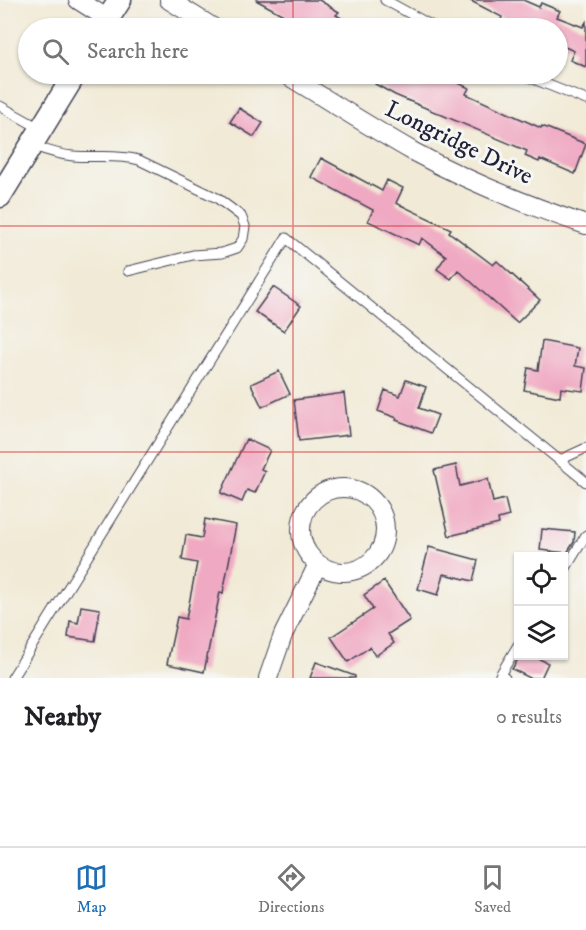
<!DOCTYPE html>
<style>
:root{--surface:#fff;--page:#f6f6f6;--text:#202124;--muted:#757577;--line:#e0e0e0;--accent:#1f6fb2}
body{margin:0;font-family:"IM FELL DW Pica",serif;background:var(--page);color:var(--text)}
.controls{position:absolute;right:18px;bottom:18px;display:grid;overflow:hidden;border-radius:0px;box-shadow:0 2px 4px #0004}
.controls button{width:54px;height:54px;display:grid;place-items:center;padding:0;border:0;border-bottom:2px solid var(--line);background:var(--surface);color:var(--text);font:30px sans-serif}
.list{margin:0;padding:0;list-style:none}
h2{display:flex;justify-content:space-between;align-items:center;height:78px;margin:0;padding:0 24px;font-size:26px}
h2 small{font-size:20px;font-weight:400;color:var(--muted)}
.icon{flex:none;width:33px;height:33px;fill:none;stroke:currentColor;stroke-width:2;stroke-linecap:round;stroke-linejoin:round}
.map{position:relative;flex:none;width:586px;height:678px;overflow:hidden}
.search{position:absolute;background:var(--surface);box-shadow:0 2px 4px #0004;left:18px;right:18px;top:18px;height:66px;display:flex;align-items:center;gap:15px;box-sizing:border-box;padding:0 21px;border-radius:33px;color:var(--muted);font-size:22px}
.sheet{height:168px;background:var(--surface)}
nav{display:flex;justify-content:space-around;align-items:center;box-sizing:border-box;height:84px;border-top:2px solid var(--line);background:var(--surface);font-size:16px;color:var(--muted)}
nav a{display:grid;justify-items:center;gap:3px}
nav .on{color:var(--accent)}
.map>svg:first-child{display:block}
.building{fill:#f0a9c2}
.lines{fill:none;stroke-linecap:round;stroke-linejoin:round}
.service-casing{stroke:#414052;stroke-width:11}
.minor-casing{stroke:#414052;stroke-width:20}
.tertiary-casing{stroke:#414052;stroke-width:25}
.service{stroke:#fff;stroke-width:9}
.minor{stroke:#fff;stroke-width:18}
.tertiary{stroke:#fff;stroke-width:22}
.grid{fill:none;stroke:#d62828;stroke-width:1.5;stroke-opacity:0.55}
.labels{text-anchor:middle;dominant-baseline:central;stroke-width:6;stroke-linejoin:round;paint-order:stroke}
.street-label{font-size:24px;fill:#22223b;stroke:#f6f6f2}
</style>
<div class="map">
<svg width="586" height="678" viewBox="0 0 586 678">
<rect width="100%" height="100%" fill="#f6f6f2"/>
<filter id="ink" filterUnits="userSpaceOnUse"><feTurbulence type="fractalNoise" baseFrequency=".0167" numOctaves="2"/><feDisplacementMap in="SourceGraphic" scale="12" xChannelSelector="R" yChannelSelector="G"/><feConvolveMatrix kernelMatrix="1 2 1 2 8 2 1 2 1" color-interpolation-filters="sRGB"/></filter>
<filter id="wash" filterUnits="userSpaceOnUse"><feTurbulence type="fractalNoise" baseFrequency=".008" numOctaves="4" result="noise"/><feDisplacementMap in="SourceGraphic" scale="24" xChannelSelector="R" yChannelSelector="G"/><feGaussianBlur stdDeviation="1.35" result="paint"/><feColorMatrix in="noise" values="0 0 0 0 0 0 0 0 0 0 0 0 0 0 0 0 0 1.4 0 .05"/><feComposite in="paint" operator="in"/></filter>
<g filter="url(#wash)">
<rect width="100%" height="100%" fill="#f1ead6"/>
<g id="blocks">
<!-- building -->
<path class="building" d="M256 0H319L339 12 336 15 359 28H307Z
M469 0H523L539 7 541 3 560 11 557 17 583 27 586 22V67L570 60 574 51 558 44V28H521L501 20 502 17Z
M380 74H460L456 82 469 88 466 94 541 128 542 126 586 144 575 174 540 159 539 162 525 156 527 151 395 95 375 84Z
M239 108 263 123 254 137 230 122Z
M321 158 382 191 387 180 403 188 396 203 451 229 449 232 493 265 497 261 540 300 517 323 458 270 451 279 437 269 446 256 422 238 419 245 368 221 373 210 311 177Z
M273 287 301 306 284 331 255 312Z
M542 341 578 348 575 366 586 368 583 391 561 388 560 397 524 390 528 368 538 370Z
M279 371 290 394 262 407 251 384Z
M406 380 426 387 419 408 438 415 431 433 396 420 397 418 378 411 385 390 400 396Z
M344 393 349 435 299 441 294 400Z
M246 439 270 450 261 469 265 471 255 493 247 490 242 502 221 493Z
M456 465 460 486 488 479 493 502 505 499 509 516 498 519 499 524 449 536 434 470Z
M205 519 236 525 223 593 220 592 204 672 167 664 177 617 186 619 197 563 182 560 186 535 202 538Z
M542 529 575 532 574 542 567 553 540 550Z
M429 547 478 560 473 581 444 574 438 595 418 589Z
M384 581 410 620 388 634 394 643 375 656 370 647 348 662 331 637 373 609 364 595Z
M81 606 100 609 95 641 68 637 70 621 78 623Z
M520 656H533L548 663 541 678H530L512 669Z
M316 662 355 676V678H310Z"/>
</g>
</g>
<g filter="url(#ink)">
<use href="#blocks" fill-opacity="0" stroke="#414052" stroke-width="1.5"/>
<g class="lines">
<!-- service casing -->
<g class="service-casing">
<path id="service" d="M385 0 436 28
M521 74 586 100
M0 106 41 129
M31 145C45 150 58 155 73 156 95 158 117 154 139 160L217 198 241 216 245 226 243 239 237 248 222 253 193 255 128 271
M560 460 586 448
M564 571 586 535
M12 678 286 238 586 482
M505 678 500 675 518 645"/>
</g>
<!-- minor casing -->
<g class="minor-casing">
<path id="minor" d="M78 0 108 19
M169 0 214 28
M285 74C328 100 370 127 414 152 469 182 527 205 586 225
M301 530a42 42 0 1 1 84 0a42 42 0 1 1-84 0Z
M268 678 283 635 318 564"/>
</g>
<!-- tertiary casing -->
<g class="tertiary-casing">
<path id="tertiary" d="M102 28 120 0
M0 196 75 74"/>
</g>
<!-- service -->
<use href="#service" class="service"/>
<!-- minor -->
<use href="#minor" class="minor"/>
<!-- tertiary -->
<use href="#tertiary" class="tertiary"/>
</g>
</g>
<!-- grid -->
<path class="grid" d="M293 0V28M293 74V678M0 226H586M0 452H586"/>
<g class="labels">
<!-- street labels -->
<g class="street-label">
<text transform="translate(459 143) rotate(26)">Longridge Drive</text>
</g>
</g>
</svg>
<div class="controls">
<button><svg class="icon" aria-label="locate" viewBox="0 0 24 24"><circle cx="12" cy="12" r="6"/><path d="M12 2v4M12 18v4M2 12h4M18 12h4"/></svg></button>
<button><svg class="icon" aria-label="layers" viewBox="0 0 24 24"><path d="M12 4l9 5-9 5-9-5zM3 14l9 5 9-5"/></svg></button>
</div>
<div class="search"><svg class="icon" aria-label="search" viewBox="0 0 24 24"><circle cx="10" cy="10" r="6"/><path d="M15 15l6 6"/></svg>Search here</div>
</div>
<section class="sheet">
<h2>Nearby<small>0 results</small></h2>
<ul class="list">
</ul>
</section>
<nav>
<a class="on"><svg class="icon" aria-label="map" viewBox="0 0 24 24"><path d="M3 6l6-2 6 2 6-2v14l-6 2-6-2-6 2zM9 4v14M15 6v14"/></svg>Map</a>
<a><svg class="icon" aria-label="directions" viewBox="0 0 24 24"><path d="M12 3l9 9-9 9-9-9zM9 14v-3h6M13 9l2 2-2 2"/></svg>Directions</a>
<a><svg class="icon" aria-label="saved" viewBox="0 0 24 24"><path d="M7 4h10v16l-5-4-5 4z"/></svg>Saved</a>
</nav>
